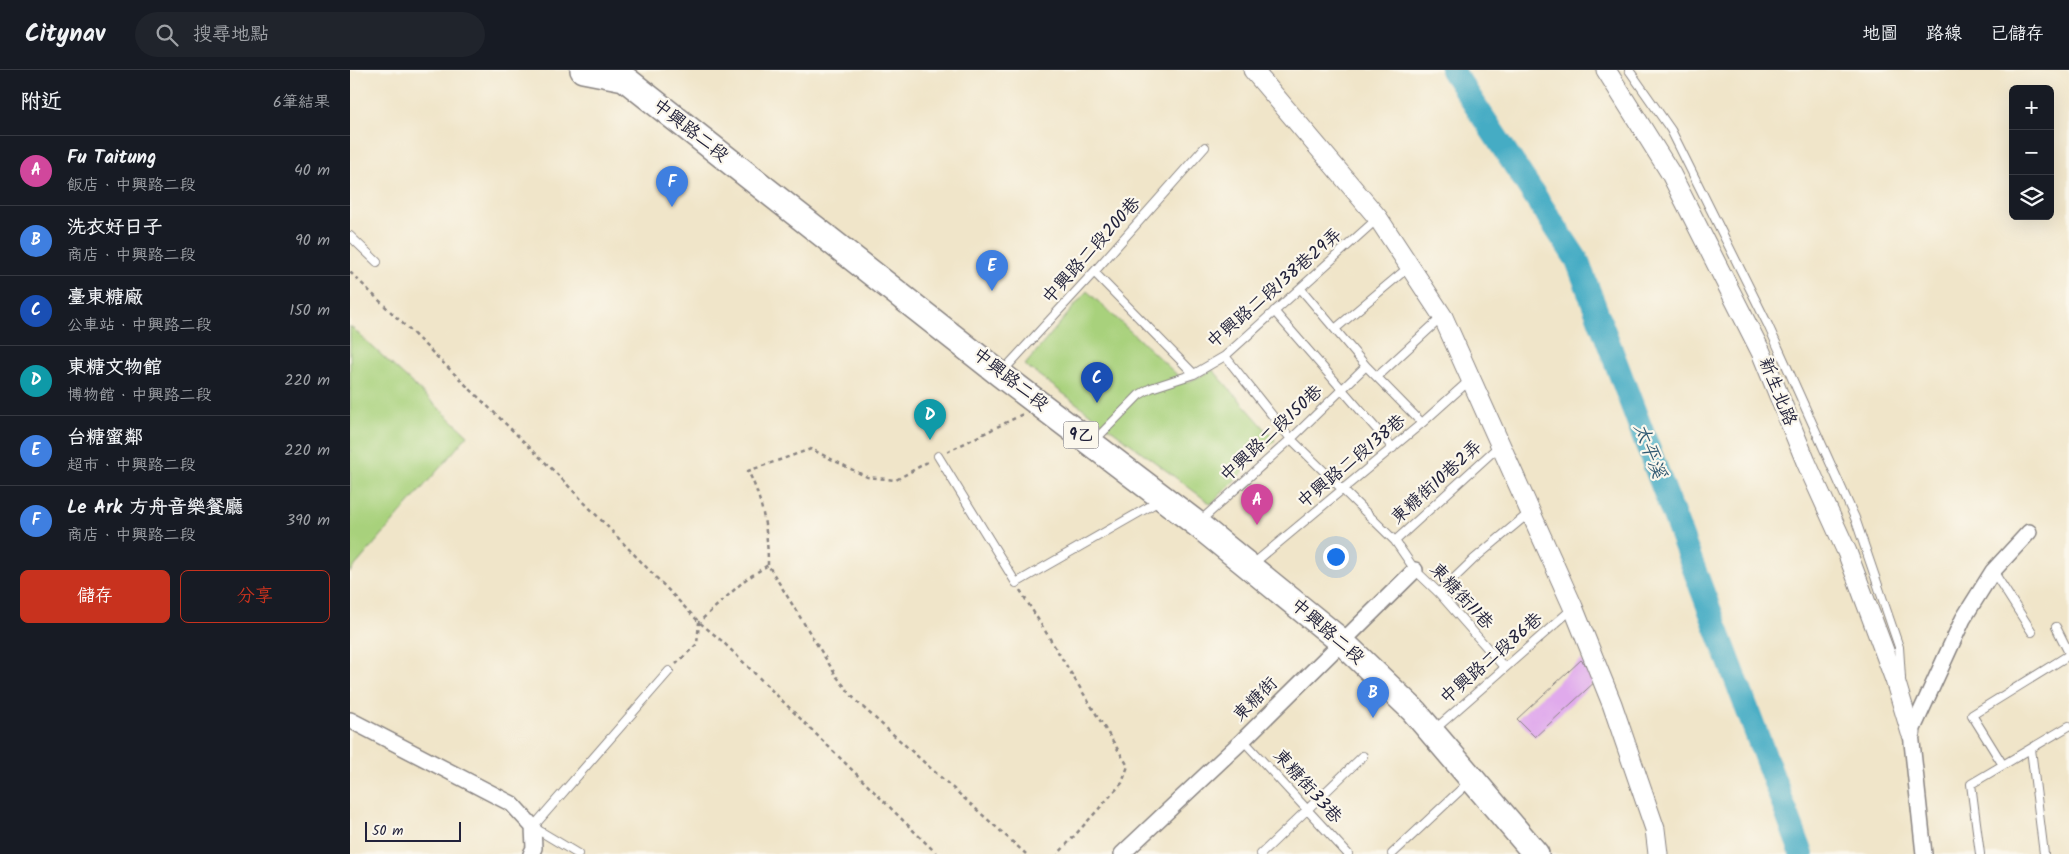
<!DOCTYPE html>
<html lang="zh-TW">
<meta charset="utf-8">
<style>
:root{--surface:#171b24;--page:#20242c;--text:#f1f3f6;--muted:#9ea1a6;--line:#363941;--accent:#c8321e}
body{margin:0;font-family:Kalam,"LXGW WenKai TC",sans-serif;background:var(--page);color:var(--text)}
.controls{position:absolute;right:15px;top:15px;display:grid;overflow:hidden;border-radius:8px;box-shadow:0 5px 20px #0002}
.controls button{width:45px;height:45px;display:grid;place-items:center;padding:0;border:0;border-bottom:1px solid var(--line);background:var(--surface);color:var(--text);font:25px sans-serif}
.scale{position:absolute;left:15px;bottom:12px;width:96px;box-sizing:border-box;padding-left:5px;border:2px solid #22223b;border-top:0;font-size:14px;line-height:18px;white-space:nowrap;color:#22223b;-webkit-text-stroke:4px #fbf7ec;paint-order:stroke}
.you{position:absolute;left:985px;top:486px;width:18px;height:18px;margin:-12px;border:4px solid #fff;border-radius:50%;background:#1a73e8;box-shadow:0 0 0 8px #1a73e833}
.badge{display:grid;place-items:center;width:32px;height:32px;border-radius:50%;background:var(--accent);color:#fff;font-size:16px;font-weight:700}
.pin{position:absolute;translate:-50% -41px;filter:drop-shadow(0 1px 2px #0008)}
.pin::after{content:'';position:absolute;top:26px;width:18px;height:15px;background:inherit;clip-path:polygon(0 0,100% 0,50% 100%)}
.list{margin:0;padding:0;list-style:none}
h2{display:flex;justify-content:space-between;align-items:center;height:65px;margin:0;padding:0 20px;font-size:21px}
h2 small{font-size:16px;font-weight:400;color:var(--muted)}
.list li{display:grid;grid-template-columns:32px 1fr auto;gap:15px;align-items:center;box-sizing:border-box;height:70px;padding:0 20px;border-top:1px solid var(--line)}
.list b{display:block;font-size:19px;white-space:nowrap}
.list p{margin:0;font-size:16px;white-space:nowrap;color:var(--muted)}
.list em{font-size:16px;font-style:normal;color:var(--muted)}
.actions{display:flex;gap:10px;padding:15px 20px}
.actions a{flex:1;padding:11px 0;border:1px solid var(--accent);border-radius:8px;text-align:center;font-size:18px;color:var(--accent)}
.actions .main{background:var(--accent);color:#fff}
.icon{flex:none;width:28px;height:28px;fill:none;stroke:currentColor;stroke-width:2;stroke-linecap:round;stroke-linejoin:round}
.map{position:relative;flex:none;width:1719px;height:784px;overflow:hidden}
header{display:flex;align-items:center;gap:30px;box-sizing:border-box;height:70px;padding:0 25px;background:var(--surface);border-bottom:1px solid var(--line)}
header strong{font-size:24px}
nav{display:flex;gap:28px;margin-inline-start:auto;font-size:18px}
.search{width:350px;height:45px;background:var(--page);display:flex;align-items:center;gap:12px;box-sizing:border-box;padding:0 18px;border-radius:28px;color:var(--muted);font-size:19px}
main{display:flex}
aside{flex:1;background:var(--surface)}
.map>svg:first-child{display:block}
.green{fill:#a8d17c;stroke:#657a5c}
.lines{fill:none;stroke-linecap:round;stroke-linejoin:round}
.river{stroke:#45acc4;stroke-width:24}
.building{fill:#e0aaec}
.service-casing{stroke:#898482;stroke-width:10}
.minor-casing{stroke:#898482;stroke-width:18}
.tertiary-casing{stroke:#898482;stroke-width:21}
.primary-casing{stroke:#898482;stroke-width:28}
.path{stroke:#898482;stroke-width:2.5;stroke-dasharray:4 4;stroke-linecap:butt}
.service{stroke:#fff;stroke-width:8}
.minor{stroke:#fff;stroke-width:15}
.tertiary{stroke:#fff;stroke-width:19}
.primary{stroke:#fff;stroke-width:25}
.labels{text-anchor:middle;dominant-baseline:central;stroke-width:4.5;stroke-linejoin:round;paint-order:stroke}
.shield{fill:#fbf7ec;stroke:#636270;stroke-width:1}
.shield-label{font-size:16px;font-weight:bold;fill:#22223b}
.street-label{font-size:18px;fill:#22223b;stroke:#fbf7ec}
.water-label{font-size:19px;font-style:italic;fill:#305972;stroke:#fbf7ec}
</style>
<header>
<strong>Citynav</strong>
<div class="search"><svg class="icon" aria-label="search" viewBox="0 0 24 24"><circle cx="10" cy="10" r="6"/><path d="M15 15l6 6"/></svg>搜尋地點</div>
<nav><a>地圖</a><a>路線</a><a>已儲存</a></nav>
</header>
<main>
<aside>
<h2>附近<small>6筆結果</small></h2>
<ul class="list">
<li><span class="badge" style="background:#d1479c">A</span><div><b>Fu Taitung</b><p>飯店 · 中興路二段</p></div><em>40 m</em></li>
<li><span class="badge" style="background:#3f7fe0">B</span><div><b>洗衣好日子</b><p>商店 · 中興路二段</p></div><em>90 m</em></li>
<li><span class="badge" style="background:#1a4fb4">C</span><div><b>臺東糖廠</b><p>公車站 · 中興路二段</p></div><em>150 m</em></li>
<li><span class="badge" style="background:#0f9aa8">D</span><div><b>東糖文物館</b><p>博物館 · 中興路二段</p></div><em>220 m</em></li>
<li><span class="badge" style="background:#3f7fe0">E</span><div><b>台糖蜜鄰</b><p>超市 · 中興路二段</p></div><em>220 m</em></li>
<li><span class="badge" style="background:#3f7fe0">F</span><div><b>Le Ark 方舟音樂餐廳</b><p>商店 · 中興路二段</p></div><em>390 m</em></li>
</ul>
<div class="actions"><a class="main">儲存</a><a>分享</a></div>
</aside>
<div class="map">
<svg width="1719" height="784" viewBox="0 0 1719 784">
<rect width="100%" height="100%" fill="#fbf7ec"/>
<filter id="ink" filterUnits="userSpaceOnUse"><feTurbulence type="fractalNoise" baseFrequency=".02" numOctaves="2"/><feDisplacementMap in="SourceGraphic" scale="10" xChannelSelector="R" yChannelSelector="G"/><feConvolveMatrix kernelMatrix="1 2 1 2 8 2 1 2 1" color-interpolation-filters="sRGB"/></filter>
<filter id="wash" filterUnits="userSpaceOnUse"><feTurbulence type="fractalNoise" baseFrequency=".0096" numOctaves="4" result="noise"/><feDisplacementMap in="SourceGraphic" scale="20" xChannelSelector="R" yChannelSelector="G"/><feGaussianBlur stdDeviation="1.12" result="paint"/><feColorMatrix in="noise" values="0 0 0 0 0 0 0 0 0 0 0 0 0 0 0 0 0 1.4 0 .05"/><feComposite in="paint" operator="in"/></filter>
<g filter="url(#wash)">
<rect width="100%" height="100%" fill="#f0e5c9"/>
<!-- green -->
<path class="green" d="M737 221 836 313 863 300 925 370 861 434 675 295Z
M0 256 118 365 0 502Z"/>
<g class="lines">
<!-- river -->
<path class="river" d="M1102 0 1227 190 1452 784"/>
</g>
<g id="blocks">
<!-- building -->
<path class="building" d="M1231 590 1248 609 1185 667 1167 649Z"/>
</g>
</g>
<g filter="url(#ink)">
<use href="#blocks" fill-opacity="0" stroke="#898482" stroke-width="1"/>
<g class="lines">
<!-- service casing -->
<g class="service-casing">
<path id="service" d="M1279 0 1321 60 1418 255 1505 448 1549 577 1551 608
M0 166 27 192
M744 202 844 304
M951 219 1016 296 1072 353
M924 241 1043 378
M985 259 1060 196
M875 286 941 369 1045 471 1065 500 1089 523 1154 597
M652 302 744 202 855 77
M1027 307 1092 247
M744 371 789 325 801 318 844 304 875 286 1028 148
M588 386 666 513 811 430
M849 452 941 369 1016 296
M1045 471 1149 376
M903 494 1072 353 1121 309
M1643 501 1682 562
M1089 523 1124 489 1179 443
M1706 557 1719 583
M1084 660 1222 539
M893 670 998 784
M1681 679 1694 784
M1653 695 1622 645 1719 585
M228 784 183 757 319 601
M911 784 1013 686
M1042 784 1119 712
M1630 784 1621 714 1719 656"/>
</g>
<!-- minor casing -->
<g class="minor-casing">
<path id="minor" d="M0 650 162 734 183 757 184 778 181 784
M772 784 893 670 1065 500
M1574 784 1561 663 1613 549 1643 501 1679 462"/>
</g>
<!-- tertiary casing -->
<g class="tertiary-casing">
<path id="tertiary" d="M903 0 1028 148 1093 247 1223 537 1262 634 1305 759 1308 784
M1256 0 1321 104 1411 282 1456 392 1497 482 1545 610 1561 663"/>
</g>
<!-- primary casing -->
<g class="primary-casing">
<path id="primary" d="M233 0 274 8 650 304 847 454 991 571 1063 640 1186 784"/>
</g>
<!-- path -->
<path class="path" d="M0 202 205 402 349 552 372 571 587 784
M597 382 673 344
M418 495C418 463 413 430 398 401L461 379 517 407 546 410 581 390
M670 520 778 696 772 713 708 784
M326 594 347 574 349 552 395 510 418 495 487 607 506 631 676 784"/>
<!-- service -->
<use href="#service" class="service"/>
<!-- minor -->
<use href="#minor" class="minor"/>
<!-- tertiary -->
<use href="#tertiary" class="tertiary"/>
<!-- primary -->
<use href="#primary" class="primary"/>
</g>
</g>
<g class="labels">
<!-- shield labels -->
<rect class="shield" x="713.5" y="351.5" width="35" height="27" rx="4"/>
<g class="shield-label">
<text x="731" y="365">9乙</text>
</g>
<!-- street labels -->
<g class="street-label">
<text transform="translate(340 61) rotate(38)">中興路二段</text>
<text transform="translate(742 181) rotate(-48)">中興路二段200巷</text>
<text transform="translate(925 219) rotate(-41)">中興路二段138巷29弄</text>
<text transform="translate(660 310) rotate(38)">中興路二段</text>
<text transform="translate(1427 322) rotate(68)">新生北路</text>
<text transform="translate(922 364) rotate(-43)">中興路二段150巷</text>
<text transform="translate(1002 392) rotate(-40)">中興路二段138巷</text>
<text transform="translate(1087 413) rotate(-42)">東糖街10巷2弄</text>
<text transform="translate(1111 527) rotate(47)">東糖街11巷</text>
<text transform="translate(977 562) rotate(41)">中興路二段</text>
<text transform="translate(1142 589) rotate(-41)">中興路二段86巷</text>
<text transform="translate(906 630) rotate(-45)">東糖街</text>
<text transform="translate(957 717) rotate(48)">東糖街33巷</text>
</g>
<!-- water labels -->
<g class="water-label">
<text transform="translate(1299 381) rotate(69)">太平溪</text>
</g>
</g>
</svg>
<div class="controls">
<button>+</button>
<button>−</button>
<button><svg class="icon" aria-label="layers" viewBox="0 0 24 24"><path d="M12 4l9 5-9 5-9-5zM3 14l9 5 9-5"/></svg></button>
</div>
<div class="scale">50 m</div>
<div class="you"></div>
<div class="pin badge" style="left:907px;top:455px;background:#d1479c">A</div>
<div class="pin badge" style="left:1023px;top:648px;background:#3f7fe0">B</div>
<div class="pin badge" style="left:747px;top:333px;background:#1a4fb4">C</div>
<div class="pin badge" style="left:580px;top:370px;background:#0f9aa8">D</div>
<div class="pin badge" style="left:642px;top:221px;background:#3f7fe0">E</div>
<div class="pin badge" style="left:322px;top:137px;background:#3f7fe0">F</div>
</div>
</main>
